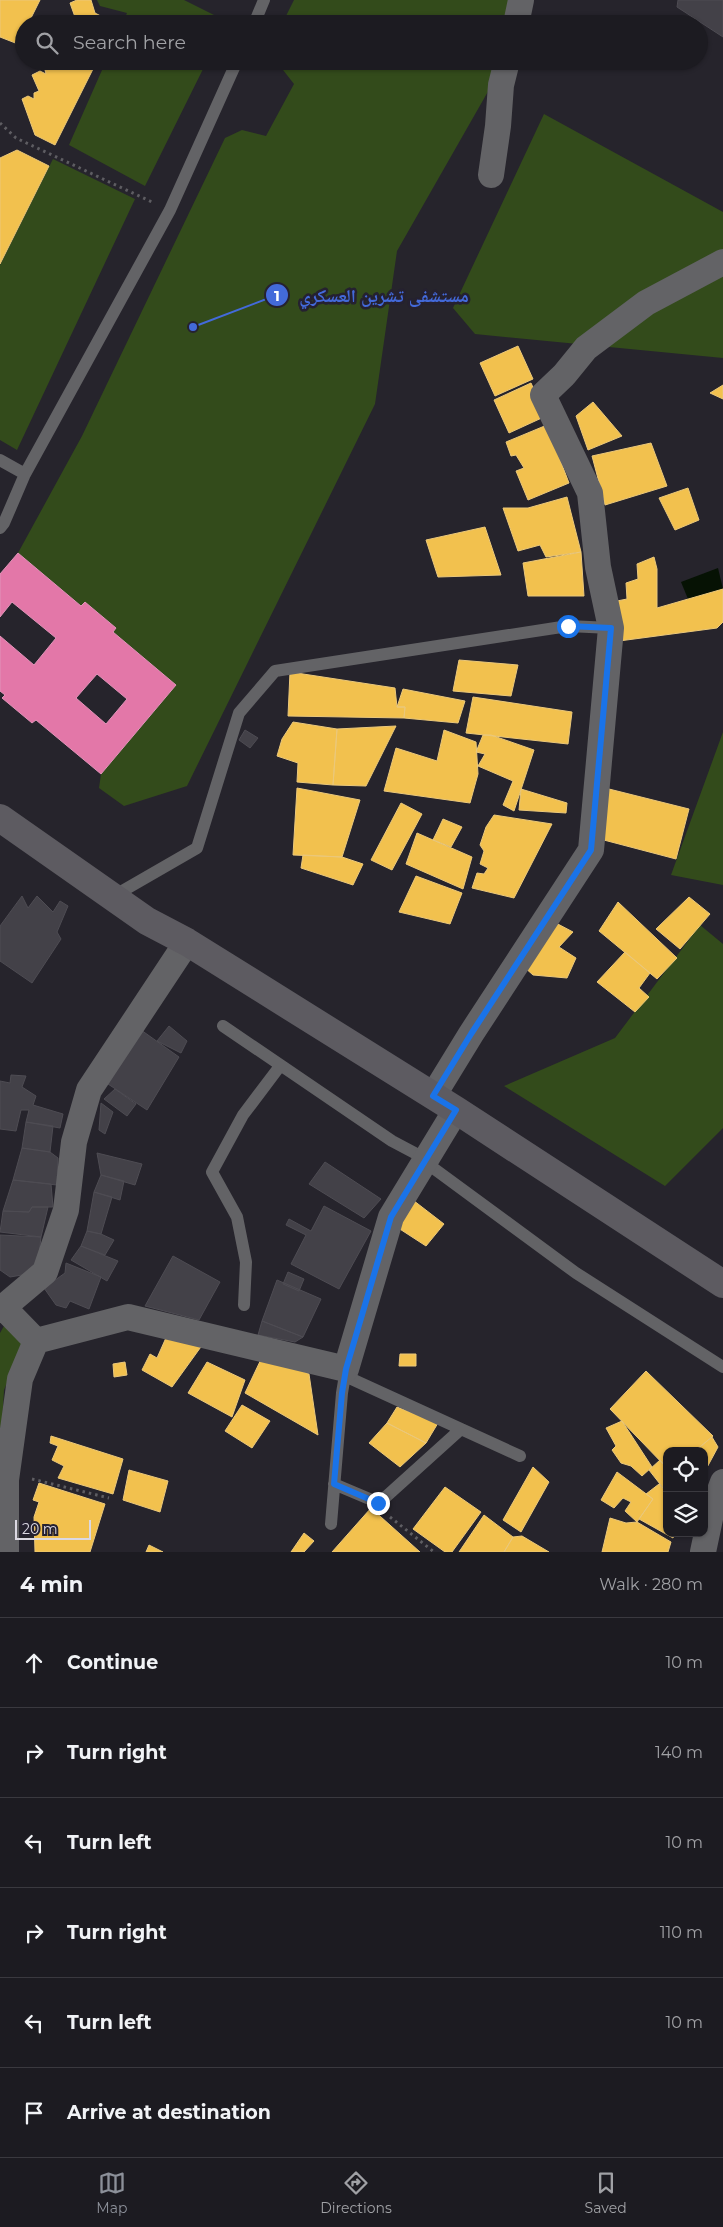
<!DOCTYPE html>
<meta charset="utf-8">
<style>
:root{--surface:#1c1b21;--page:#25242a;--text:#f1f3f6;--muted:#a0a1a5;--line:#3a393f;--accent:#8c9099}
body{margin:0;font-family:Montserrat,"Noto Naskh Arabic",sans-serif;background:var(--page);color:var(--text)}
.controls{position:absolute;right:15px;bottom:15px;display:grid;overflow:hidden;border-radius:10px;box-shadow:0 1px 4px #0004}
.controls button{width:45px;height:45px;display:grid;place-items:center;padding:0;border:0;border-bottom:1px solid var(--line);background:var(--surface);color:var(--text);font:25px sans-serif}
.scale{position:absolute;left:15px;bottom:12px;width:76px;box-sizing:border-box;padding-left:5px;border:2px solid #dbd8e2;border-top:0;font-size:14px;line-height:18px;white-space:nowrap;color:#dbd8e2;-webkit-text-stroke:4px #252130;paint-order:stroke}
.stop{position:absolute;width:15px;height:15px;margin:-11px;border:4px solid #1a73e8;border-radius:50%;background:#fff}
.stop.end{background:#1a73e8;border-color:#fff;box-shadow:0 1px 5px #0008}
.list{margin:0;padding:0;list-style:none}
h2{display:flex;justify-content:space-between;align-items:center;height:65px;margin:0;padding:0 20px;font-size:21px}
h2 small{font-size:16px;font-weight:400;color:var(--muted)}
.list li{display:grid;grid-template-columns:32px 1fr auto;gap:15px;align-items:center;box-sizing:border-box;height:90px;padding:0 20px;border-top:1px solid var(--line)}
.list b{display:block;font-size:19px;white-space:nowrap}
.list em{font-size:16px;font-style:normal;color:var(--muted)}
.icon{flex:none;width:28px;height:28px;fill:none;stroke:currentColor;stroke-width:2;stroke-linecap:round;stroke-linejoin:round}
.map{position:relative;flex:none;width:723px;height:1552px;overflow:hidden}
.search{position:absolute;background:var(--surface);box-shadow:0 1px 4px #0004;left:15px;right:15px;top:15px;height:55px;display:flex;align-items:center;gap:12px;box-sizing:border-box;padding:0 18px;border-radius:28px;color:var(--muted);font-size:19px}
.sheet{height:605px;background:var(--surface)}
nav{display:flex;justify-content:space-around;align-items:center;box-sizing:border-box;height:70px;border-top:1px solid var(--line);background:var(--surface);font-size:14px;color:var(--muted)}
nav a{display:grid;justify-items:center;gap:2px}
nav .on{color:var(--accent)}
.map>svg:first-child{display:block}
.green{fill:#334b1b}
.water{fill:#061204}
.homes{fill:#f2c14e;stroke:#ebc87a}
.health{fill:#e377a8;stroke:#e194b9;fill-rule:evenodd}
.building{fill:#434148;stroke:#4e4c53}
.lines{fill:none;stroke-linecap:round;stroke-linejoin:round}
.path{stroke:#5e5d62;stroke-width:3;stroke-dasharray:2.5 4;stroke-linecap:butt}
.lane{stroke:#636366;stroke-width:12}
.street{stroke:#636366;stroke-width:26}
.secondary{stroke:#5d5b61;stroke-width:28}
.route{stroke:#1a73e8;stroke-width:6}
.leader{fill:none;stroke:#436ada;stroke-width:2}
.callout-dot{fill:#436ada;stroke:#252130;stroke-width:2}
.mark-label{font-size:15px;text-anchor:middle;font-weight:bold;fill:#fff}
.callout-label{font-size:18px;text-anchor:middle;font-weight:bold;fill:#436ada;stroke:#252130;stroke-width:5;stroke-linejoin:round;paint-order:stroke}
</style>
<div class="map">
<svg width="723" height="1552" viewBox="0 0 723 1552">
<rect width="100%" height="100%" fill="#26242c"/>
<!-- green -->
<path class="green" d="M97 0H184L226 21 225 24H122L127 13 100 6Z
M294 0H510L505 24H282Z
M106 61H207L145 186 69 145Z
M276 61H496L490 88 397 251 375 404 187 786 124 806 99 788 101 774 176 685 113 632 116 628 85 602 81 606 18 553 82 436 225 138 242 130 266 136 294 84Z
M544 114 723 212V358L475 334 453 308Z
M53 159 135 199 17 450 0 440V265Z
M723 732V885L671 875Z
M700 925 723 944V1128L665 1186 504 1086 615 1038Z
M4 1326 24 1342 4 1390 0 1459V1333Z"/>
<!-- water -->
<path class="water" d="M718 568 723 589 688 599 681 582Z"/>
<!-- homes -->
<path class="homes" d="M0 0H40L28 24H24V32L18 44 0 37Z
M77 0H91L95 13 116 24H58L75 17 70 3Z
M50 61H97L55 145 35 135 22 99 28 96 34 99V93L39 91 32 75 40 71 46 74 45 70 53 66Z
M17 150 49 166 0 264V158Z
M518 346 533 379 495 396 480 363Z
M531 383 546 416 509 433 494 400Z
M723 385V399L710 393Z
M593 402 622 436 588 450 576 416Z
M547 425 569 483 528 500 516 471 524 468 516 455 511 456 506 442Z
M651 443 667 486 605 505 592 456Z
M688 488 699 520 675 530 659 498Z
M567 497 581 552 546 557 540 545 518 551 503 508H528Z
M485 527 501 575 438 577 426 540Z
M581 552 584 596H528L523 563Z
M654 557 657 569V608L723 589V622L717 628 619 641 617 601 627 599 626 583 638 579 637 564Z
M459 660 518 665 511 696 453 691Z
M290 672 395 688 397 707H405L404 718 288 716Z
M403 689 465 701 458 723 404 718 405 707H397Z
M473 697 572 712 568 744 466 733Z
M293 722 337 729 333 785 297 782 298 763 277 756 282 739Z
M396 726 366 786 333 785 337 729Z
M444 730 476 742 478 774 470 803 384 791 396 748 437 761Z
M483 735H491L534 750 514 811 503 805 513 781 478 766 485 754 476 752Z
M297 788 360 800 342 857 293 855Z
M521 789 567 803 566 813 519 810Z
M609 789 689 809 676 859 600 839Z
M401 803 422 814 392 870 371 860Z
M494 815 552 824 514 898 472 888 477 873 484 874 488 868 480 864 484 851 480 845 486 827Z
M443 819 462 827 451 847 433 840Z
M417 833 472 857 463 889 406 864Z
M303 855 342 857 363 864 353 885 301 868Z
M416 876 462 893 450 924 399 912Z
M689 897 710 914 680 949 656 929Z
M618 902 677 958 657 979 599 931Z
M554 922 573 932 559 947 576 958 567 978 533 975 523 966Z
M625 952 650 973 639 988 649 997 635 1012 597 982Z
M409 1197 444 1224 426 1246 389 1222Z
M169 1331 203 1344 172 1387 142 1370 150 1354 157 1358Z
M264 1353 309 1374 318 1435 245 1393Z
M400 1354H416V1366H399Z
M125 1362 127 1375 114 1377 113 1364Z
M207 1362 245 1380 232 1417 188 1393Z
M646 1371 713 1436 695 1451H667V1468L610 1409Z
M242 1405 270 1421 252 1448 225 1431Z
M397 1407 438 1423 426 1443 387 1423Z
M622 1421 652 1467 642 1476 631 1466 621 1463 612 1450 616 1446 606 1428Z
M387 1423 426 1443 400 1467 369 1443Z
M51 1436 123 1459 113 1494 58 1478 64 1466 52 1460 58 1446 50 1443Z
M712 1437 718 1447 704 1473V1451H695Z
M660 1460 667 1468V1493L649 1470Z
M533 1467 549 1482 521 1532 503 1520Z
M129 1470 168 1481 160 1512 123 1500Z
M617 1472 653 1499 637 1522 625 1511 631 1502 623 1498 614 1508 601 1500Z
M39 1483 105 1504 90 1552H35L34 1517 39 1502 33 1500Z
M659 1484 667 1493V1533H675L673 1538 639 1519 653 1499 646 1494Z
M445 1487 481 1512 452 1552H445L413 1529Z
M371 1508 420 1552H332Z
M484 1515 513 1537 504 1552H459Z
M610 1518 626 1523 637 1522 671 1542 668 1552H602Z
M304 1533 314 1541 304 1552H291Z
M522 1536 549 1552H504L513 1537Z
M149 1545 163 1552H146Z"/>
<!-- health -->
<path class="health" d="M18 553 81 606 85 602 116 628 113 632 176 685 101 774 36 720 32 723 2 698 5 695 0 691V636L34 665 56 638 12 602 0 617V574ZM97 674 127 699 106 724 76 698Z"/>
<!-- building -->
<path class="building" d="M678 0H723V37L677 7Z
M245 730 258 738 250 748 239 740Z
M22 896 28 908 37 896 53 912 60 901 68 906 57 932 61 939 32 983 0 961V926Z
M169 1026 187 1041 181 1053 157 1041Z
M141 1030 179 1057 147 1110 108 1084Z
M11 1075 26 1076 22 1087 36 1096 33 1105 63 1114 60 1128 26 1122 29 1110H21L16 1131 0 1129V1081L10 1083Z
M115 1089 136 1104 127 1116 104 1099Z
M101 1103 113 1112 105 1134 99 1130Z
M26 1122 53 1126 50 1152 22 1148Z
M22 1148 50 1152 58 1158 57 1185 13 1180Z
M97 1153 142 1164 135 1185 101 1175Z
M325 1162 381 1199 364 1218 309 1184Z
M101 1175 124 1181 120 1200 94 1192Z
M13 1180 51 1184 53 1207H32L29 1212 3 1211Z
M94 1192 112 1197 101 1234 87 1231Z
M324 1206 371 1231 339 1289 291 1264 306 1235 286 1225 289 1219 311 1231Z
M32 1207H48L41 1237 0 1232 3 1211 29 1212Z
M87 1231 101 1234 114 1240 105 1255 81 1246Z
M0 1235 41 1237 38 1263 28 1274 10 1277 0 1270Z
M81 1246 118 1261 107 1281 71 1260Z
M173 1256 220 1282 199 1320 145 1306Z
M66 1263 101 1277 89 1309 70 1301 66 1308 56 1305 44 1288 65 1273Z
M288 1272 304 1279 299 1291 283 1284Z
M277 1280 321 1299 303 1337 262 1321Z
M262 1321 303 1337 295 1342 258 1335Z"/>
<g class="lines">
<!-- path -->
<path class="path" d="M0 123 16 138 154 203
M32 1479 109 1498
M390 1517 434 1552"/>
<!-- lane -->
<path class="lane" d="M254 24 264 0
M0 460 25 474
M0 528 4 523 25 474 170 210 237 61
M112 897 197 848 239 713 275 671 568 626 611 628
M223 1026 392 1141 426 1159
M425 1162 576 1273 723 1367
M244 1305 246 1262 237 1217 212 1172 243 1115 280 1066
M345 1376 520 1456
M334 1484 379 1503 461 1429
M331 1524 342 1393 346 1369"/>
<!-- street -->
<path class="street" d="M516 24 521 0
M491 175 498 126 501 85 507 61
M433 1096 471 1034 591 850 611 628 598 567 590 493 543 395 564 375 586 348 646 303 723 262
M2 1306 36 1341 20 1379 6 1480V1552
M0 1310 45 1272 66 1210 74 1142 89 1090 187 942
M36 1341 128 1317 346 1369 391 1217 456 1110
M703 1552 711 1514 723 1482"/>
<!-- secondary -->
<path class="secondary" d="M0 818 147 921 187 942 456 1110 723 1284"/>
</g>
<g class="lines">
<!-- route -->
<path class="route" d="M378 1503 334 1484 342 1393 346 1369 391 1217 456 1110 433 1096 471 1034 591 850 611 628 568 626"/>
</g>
<!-- callouts -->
<path class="leader" d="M193 327L277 295"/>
<g class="callout-dot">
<circle cx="193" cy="327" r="5"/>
<circle cx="277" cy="295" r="12"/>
</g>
<g class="mark-label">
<text x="277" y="301">1</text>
</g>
<g class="callout-label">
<text x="384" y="302">مستشفى تشرين العسكري</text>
</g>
</svg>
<div class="controls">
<button><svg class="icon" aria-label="locate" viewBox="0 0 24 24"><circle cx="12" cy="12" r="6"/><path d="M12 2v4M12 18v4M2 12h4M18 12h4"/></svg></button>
<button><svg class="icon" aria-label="layers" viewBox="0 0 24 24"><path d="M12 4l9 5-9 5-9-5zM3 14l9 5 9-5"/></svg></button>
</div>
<div class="scale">20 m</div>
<div class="stop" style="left:568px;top:626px"></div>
<div class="stop end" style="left:378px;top:1503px"></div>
<div class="search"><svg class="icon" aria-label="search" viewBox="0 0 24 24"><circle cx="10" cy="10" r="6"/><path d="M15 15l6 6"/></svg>Search here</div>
</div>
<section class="sheet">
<h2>4 min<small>Walk · 280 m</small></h2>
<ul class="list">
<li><svg class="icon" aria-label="ahead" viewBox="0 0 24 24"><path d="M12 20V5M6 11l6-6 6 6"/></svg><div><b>Continue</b></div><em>10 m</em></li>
<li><svg class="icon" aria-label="right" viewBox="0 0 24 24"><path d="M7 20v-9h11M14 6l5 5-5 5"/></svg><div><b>Turn right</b></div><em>140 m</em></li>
<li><svg class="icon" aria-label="left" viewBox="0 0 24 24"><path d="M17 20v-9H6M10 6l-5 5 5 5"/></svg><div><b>Turn left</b></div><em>10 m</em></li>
<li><svg class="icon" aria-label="right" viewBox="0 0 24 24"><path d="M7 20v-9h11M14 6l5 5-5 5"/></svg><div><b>Turn right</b></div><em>110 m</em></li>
<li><svg class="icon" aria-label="left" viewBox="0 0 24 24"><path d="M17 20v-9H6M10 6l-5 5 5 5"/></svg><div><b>Turn left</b></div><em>10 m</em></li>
<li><svg class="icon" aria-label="arrive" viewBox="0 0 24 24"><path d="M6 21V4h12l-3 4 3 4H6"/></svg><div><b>Arrive at destination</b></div></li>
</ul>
</section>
<nav>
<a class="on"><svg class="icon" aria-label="map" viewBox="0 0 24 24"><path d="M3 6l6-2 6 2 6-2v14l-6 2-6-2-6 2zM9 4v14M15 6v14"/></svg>Map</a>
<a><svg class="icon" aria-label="directions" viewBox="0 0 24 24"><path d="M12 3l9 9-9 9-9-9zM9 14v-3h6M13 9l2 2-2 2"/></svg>Directions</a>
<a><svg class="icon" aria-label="saved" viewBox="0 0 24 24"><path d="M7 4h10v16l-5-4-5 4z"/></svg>Saved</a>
</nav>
